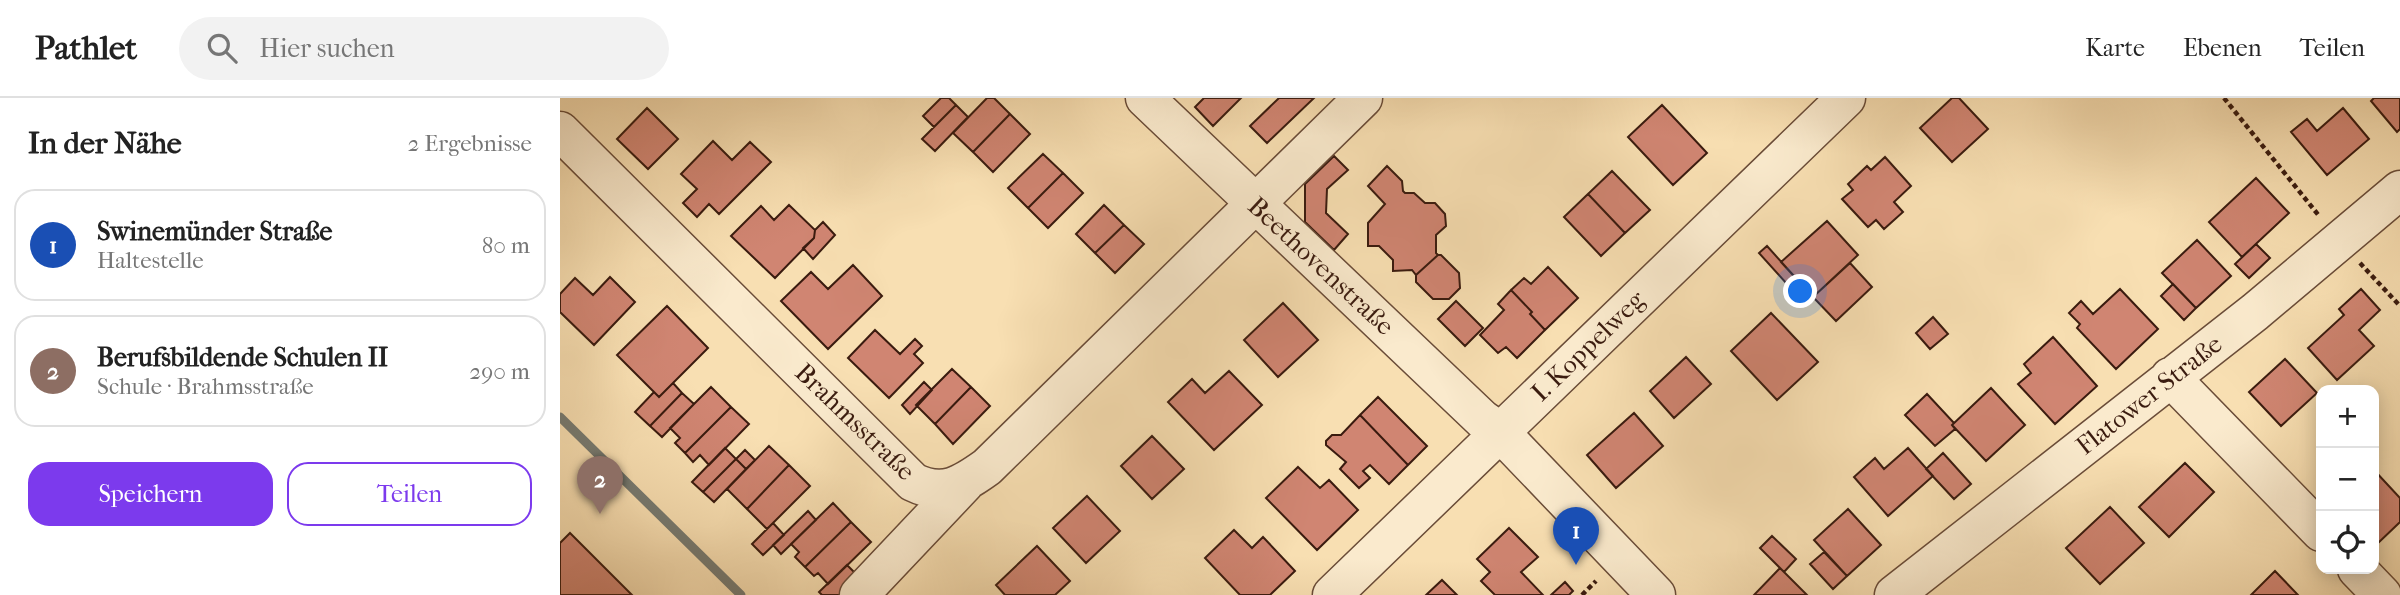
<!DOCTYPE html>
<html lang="de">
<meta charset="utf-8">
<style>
:root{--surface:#fff;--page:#f2f2f2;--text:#222;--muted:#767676;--line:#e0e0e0;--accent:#7c3aed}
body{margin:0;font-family:"IM FELL French Canon",serif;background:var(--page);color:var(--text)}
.controls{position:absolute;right:21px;bottom:21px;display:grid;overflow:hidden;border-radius:14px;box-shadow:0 4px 18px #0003}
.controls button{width:63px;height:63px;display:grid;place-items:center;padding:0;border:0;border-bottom:2px solid var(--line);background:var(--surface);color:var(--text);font:35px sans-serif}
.you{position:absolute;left:1241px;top:194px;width:24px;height:24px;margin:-18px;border:5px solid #fff;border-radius:50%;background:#1a73e8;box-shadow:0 0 0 10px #1a73e833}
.badge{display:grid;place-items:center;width:46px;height:46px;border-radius:50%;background:var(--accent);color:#fff;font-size:23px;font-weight:700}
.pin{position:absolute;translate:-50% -58px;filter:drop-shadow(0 2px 4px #0008)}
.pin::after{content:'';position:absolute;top:37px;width:24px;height:21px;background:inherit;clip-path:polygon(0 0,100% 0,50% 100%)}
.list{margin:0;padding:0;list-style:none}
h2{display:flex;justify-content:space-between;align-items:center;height:91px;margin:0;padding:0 28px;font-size:30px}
h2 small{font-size:23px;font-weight:400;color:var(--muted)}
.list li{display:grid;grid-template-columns:46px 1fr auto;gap:21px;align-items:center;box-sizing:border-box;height:112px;margin:0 14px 14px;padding:0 14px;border:2px solid var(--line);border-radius:21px}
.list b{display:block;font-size:26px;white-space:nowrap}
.list p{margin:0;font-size:23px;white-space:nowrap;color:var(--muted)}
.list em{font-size:23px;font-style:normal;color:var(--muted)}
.actions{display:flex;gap:14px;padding:21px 28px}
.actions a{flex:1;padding:16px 0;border:2px solid var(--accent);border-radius:21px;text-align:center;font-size:24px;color:var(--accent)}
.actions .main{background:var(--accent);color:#fff}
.icon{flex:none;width:38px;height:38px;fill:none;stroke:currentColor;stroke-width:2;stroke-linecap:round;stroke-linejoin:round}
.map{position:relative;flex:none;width:1840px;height:497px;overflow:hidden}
header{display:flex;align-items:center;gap:42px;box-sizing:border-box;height:98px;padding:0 35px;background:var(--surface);border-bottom:2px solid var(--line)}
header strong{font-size:33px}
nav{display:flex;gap:38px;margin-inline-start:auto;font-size:24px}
.search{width:490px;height:63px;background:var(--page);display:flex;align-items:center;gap:18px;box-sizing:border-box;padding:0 24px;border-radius:38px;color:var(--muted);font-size:26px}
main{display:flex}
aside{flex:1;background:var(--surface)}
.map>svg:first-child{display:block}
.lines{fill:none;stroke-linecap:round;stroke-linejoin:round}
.stream{stroke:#777b72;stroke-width:9}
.building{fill:#d08572;stroke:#3a1b0f;stroke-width:2}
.minor-casing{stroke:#6a4c38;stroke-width:41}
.path{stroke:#3a1b0f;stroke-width:4.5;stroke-dasharray:5 3.5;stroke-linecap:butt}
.minor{stroke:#faeacd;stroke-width:38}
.labels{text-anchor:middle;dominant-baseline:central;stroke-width:7;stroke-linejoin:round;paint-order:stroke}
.street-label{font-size:26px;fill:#3a1b0f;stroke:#faeacd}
</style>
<header>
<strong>Pathlet</strong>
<div class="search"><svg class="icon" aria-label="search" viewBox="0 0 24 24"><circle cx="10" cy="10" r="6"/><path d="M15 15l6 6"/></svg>Hier suchen</div>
<nav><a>Karte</a><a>Ebenen</a><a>Teilen</a></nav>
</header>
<main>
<aside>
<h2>In der Nähe<small>2 Ergebnisse</small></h2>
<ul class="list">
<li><span class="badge" style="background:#1a4fb4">1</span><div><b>Swinemünder Straße</b><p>Haltestelle</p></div><em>80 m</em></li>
<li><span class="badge" style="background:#8d6e63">2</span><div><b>Berufsbildende Schulen II</b><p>Schule · Brahmsstraße</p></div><em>290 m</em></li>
</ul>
<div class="actions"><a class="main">Speichern</a><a>Teilen</a></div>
</aside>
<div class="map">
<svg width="1840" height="497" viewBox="0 0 1840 497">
<rect width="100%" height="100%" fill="#f8dfb2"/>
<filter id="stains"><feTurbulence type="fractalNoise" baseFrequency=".00286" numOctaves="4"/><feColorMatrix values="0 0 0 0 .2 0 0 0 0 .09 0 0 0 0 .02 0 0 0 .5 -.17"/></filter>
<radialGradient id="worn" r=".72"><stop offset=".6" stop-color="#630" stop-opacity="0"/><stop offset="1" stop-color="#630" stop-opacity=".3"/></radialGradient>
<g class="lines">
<!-- stream -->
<path class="stream" d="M0 319 181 497"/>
</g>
<!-- building -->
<path class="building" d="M381 0H389L396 7 374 29 363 18Z
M427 0H434L450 16 413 54 393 35Z
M644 0H681L653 28 635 9Z
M719 0H754L707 45 690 28Z
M1392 0H1399L1428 31 1392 64 1360 30Z
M1814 0H1840V31L1837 34 1811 3Z
M396 7 408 19 375 53 362 41Z
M1102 7 1147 55 1113 87 1068 39Z
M87 10 118 41 88 71 57 41Z
M1783 10 1809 41 1767 77 1731 34 1747 21 1757 33Z
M450 16 470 36 433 74 413 54Z
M153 43 172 62 190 44 211 64 159 116 149 106 137 119 123 105 137 91 121 76Z
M483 56 503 75 468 110 448 90Z
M774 58 788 72 767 91 766 115 788 136 774 152 745 124V86Z
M1325 59 1351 88 1334 104 1343 114 1324 131 1316 122 1308 129 1282 101 1293 92 1288 86 1307 68 1311 72Z
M827 68 842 83 843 93 845 95H854L865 105H875L885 116 886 128 876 137V155L878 157 856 177 852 172 833 173V162L819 148H808V125L825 106 808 88Z
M1052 73 1090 112 1065 135 1028 96Z
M503 75 523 95 488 130 468 110Z
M1696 80 1729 115 1682 159 1649 124Z
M1028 96 1065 135 1041 158 1004 119Z
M229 107 255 132 254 140 215 180 171 138 201 108 214 122Z
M544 107 564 127 535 155 516 136Z
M1267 123 1298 157 1253 199 1221 164Z
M263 124 275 137 253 161 243 150 254 140 255 132Z
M564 127 584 146 555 175 535 155Z
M1637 142 1671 178 1636 210 1602 175Z
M1696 146 1710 160 1689 180 1675 166Z
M1207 148 1253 199 1245 206 1199 155Z
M878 157H881L899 175 900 190 889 201H873L856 184V177Z
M1290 165 1312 189 1276 223 1253 199Z
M293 167 322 198 268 251 221 203 251 174 268 191Z
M988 169 1018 200 985 232 970 216 972 214 951 192 964 180 971 186Z
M50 179 75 204 34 247 0 214V196L15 180 33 197Z
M1613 186 1636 210 1624 222 1601 198Z
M1560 191 1598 231 1556 271 1517 230 1520 226 1509 215 1521 203 1533 216Z
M1801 191 1820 212 1799 232 1814 248 1777 282 1748 250 1784 217 1779 211Z
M951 192 972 214 970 216 985 232 957 260 946 249 938 255 920 237 944 212 938 206Z
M896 203 923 230 905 248 878 221Z
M723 205 758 242 718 279 684 242Z
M107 208 148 250 99 299 57 257Z
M1211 215 1258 264 1217 302 1171 253Z
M1373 219 1388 236 1370 251 1356 235Z
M315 232 340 256 355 241 362 248 354 256 363 265 329 300 288 260Z
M1493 239 1537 288 1495 326 1458 286 1471 275 1464 266Z
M1126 259 1151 286 1114 320 1090 293Z
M1725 261 1757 295 1721 328 1689 294Z
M392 271 411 289 375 326 356 307Z
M669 273 702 307 654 352 608 304 632 281 645 295Z
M364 284 372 292 350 316 342 307Z
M113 285 122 295 90 328 75 314 94 294 99 299Z
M151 289 171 309 125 355 115 345 120 340 110 330Z
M411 289 430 308 393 346 375 326Z
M1431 290 1465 327 1426 363 1392 327Z
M122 295 134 306 102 339 90 328Z
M1367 296 1394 325 1392 327 1395 331 1375 348 1345 317Z
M818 299 867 348 848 367 800 317Z
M171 309 189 326 149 367 140 357 133 364 125 355Z
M1074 315 1103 348 1056 390 1027 357Z
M800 317 848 367 829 386 810 367 803 373 810 380 799 390 780 371 786 364 766 347V343L772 337H781Z
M592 338 624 371 592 401 561 368Z
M209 348 229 367 187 411 167 391Z
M165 350 176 361 143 394 132 384Z
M1348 350 1373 378 1328 418 1294 379 1315 360 1324 371Z
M185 352 195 362 186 371 176 361Z
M1383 355 1411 386 1394 401 1366 371Z
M176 361 186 371 154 404 143 394Z
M1625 365 1654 394 1609 439 1579 409Z
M229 367 250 388 207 431 187 411Z
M738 369 760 390 769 382 798 412 757 452 706 400Z
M1814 372 1840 400V424L1815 448Z
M527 398 560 433 526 465 493 430Z
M273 405 291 424 245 469 235 459 239 454 231 446Z
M1550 409 1584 445 1540 486 1506 450Z
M1288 411 1321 447 1287 478 1254 442Z
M248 413 256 422 221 456 213 447Z
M291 424 311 444 268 486 258 475 254 478 245 469Z
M213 425 224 437 203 457 192 446Z
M949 430 978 459 961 474 983 497H935L921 483 930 474 917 461Z
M674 432 692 450 703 439 735 473 710 497H680L645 460Z
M10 435 72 497H0V445Z
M1212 438 1236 461 1224 474 1200 450Z
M477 448 510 483 495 497H445L436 487Z
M1264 454 1287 478 1273 491 1250 466Z
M287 467 303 483 289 497H262L259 494Z
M1220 470 1247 497H1194Z
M1715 473 1738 497H1691Z
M882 482 897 497H866Z
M1005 484 1013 493 1009 497H991Z"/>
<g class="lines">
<!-- minor casing -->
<g class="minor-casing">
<path id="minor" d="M585 0 922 321 939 333 1096 497
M0 33 353 384C383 399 402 387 427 369L803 0
M1610 279 1761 434
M1797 471 1822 497
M299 497 405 385
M772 497 1286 0
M1334 497 1695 214 1840 92"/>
</g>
<!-- path -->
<path class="path" d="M1664 0 1760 119
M1800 165 1840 208
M1022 497 1036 483"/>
<!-- minor -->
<use href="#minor" class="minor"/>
</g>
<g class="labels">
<!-- street labels -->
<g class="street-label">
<text transform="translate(761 168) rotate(43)">Beethovenstraße</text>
<text transform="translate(1028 248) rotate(-44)">I. Koppelweg</text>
<text transform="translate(1589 297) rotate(-38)">Flatower Straße</text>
<text transform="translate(295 324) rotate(44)">Brahmsstraße</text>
</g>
</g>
<rect width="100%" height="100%" filter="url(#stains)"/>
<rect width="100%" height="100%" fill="url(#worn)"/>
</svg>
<div class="controls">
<button>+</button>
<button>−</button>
<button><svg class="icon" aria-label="locate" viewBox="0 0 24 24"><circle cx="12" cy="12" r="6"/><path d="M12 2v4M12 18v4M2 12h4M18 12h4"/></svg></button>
</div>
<div class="you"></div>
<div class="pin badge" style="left:1016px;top:467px;background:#1a4fb4">1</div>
<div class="pin badge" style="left:40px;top:416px;background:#8d6e63">2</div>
</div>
</main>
